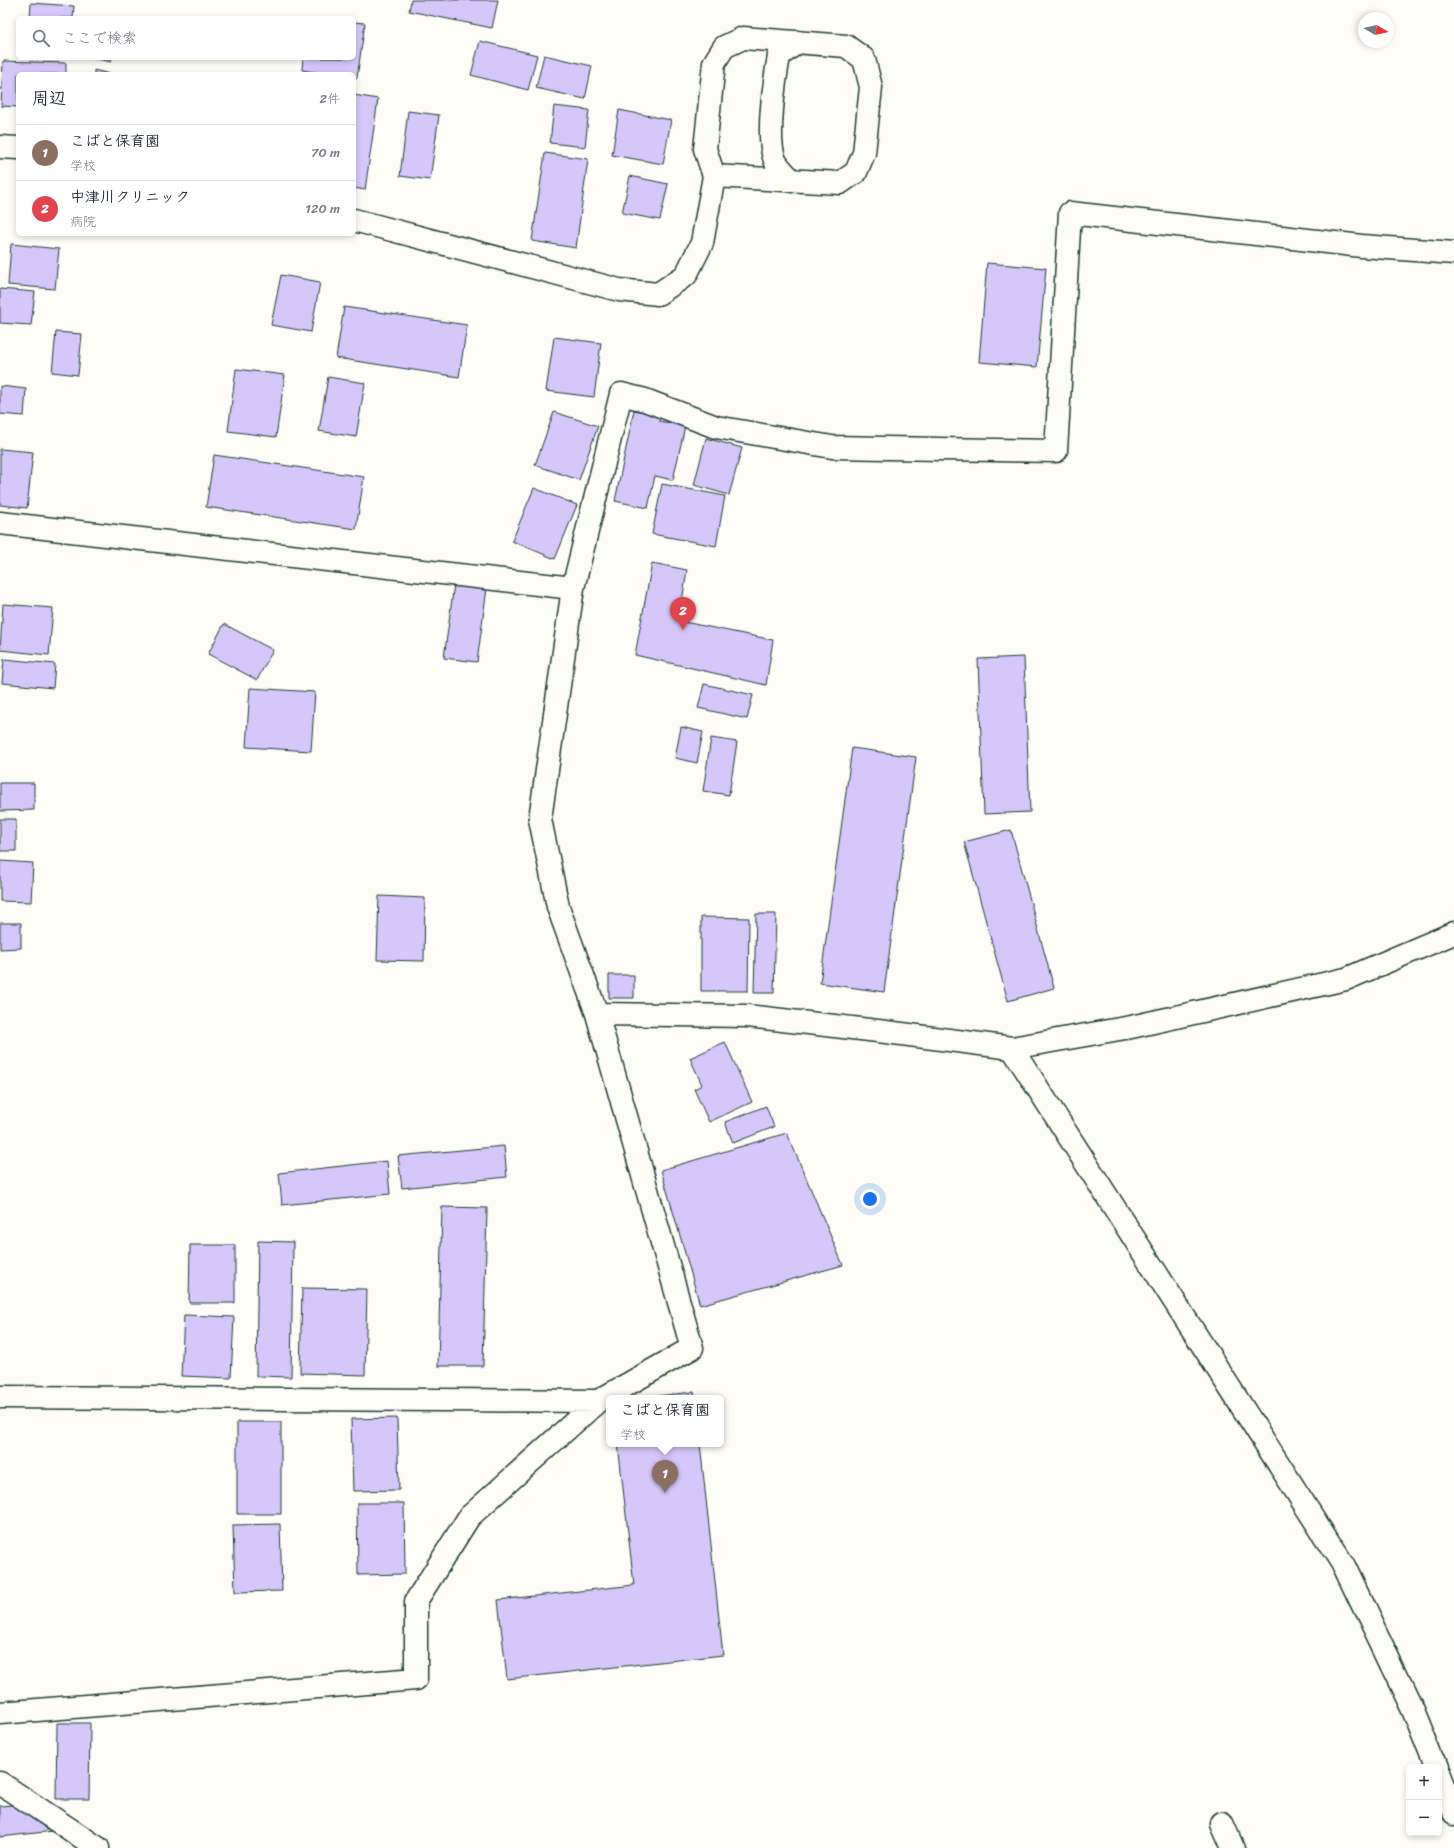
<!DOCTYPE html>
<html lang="ja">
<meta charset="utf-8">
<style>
:root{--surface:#fff;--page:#f2f2f3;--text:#1f2937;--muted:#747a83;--line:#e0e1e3;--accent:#db2777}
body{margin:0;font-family:Sriracha,"Klee One",sans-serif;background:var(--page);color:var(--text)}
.controls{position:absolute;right:12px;bottom:12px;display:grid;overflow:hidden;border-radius:6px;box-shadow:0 2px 6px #0003}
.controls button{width:36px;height:36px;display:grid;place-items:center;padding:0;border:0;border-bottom:1px solid var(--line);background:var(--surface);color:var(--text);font:20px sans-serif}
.compass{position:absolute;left:1358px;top:12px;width:36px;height:36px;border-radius:50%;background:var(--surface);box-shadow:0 2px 6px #0003;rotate:99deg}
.you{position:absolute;left:870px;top:1199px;width:14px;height:14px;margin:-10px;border:3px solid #fff;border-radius:50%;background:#1a73e8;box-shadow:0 0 0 6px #1a73e833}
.badge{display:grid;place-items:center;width:26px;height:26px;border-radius:50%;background:var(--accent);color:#fff;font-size:13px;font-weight:700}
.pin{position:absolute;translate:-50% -33px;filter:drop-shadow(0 1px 2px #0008)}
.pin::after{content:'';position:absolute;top:21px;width:14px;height:12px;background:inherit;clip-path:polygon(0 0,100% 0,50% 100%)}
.popup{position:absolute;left:606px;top:1395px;width:118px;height:52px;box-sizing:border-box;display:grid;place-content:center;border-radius:6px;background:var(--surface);filter:drop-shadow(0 1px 3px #0005);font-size:13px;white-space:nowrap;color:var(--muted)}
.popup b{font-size:15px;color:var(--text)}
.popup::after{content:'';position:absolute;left:50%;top:100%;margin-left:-8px;border:8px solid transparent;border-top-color:var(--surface)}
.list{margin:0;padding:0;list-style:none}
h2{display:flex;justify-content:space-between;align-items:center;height:52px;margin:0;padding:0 16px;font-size:17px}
h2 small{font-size:13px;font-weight:400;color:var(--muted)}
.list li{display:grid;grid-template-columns:26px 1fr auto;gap:12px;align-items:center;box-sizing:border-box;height:56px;padding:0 16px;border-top:1px solid var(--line)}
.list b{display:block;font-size:15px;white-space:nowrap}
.list p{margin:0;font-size:13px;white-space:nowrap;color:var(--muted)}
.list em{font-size:13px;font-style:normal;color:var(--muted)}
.icon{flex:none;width:22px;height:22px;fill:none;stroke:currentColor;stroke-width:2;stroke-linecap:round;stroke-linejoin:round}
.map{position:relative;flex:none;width:1454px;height:1848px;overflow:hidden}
.search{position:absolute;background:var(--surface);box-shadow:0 2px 6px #0003;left:16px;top:16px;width:340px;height:44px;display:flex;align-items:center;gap:10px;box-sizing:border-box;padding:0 14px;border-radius:6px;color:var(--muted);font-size:15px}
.panel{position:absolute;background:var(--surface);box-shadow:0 2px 6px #0003;left:16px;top:72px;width:340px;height:164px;border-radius:6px}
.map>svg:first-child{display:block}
.building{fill:#d5c7f9;stroke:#1f3d34}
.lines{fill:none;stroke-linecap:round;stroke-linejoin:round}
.minor-casing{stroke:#1f3d34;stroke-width:25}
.minor{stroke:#fdfcf7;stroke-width:22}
</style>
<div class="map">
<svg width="1454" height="1848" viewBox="0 0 1454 1848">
<rect width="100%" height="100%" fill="#fdfcf7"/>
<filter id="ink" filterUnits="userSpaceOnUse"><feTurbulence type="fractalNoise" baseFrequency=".025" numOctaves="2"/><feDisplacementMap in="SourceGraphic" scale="8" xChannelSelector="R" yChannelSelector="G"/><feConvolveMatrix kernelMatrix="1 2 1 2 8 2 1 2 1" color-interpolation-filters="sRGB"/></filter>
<g filter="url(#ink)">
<!-- building -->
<path class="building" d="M411 0H498L492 28 409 11Z
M31 3 74 6 73 18H30Z
M354 22 365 23 357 78H354V74H328L302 70 303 58H354Z
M480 41 537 55 528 90 471 75Z
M544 55 592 66 585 99 536 88Z
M93 58H112L111 62Z
M3 61 66 63V74H18V107L1 106Z
M94 70 110 74H94Z
M354 95 378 99 365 190 354 188Z
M554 106 589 110 585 147 550 143Z
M619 110 671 120 663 164 612 155Z
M408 111 439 115 430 180 400 176Z
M545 153 588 159 576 248 532 241Z
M630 176 668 184 660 220 622 213Z
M11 244 59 249 55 289 8 285Z
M987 263 1046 268 1037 367 979 362Z
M281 275 320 282 311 332 271 325Z
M0 289 35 292 31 325 0 323Z
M344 307 467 325 459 377 336 358Z
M56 332 82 334 78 375 52 372Z
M554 337 601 343 594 397 546 391Z
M236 369 285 375 276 437 228 431Z
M328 377 365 383 356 437 319 431Z
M0 386 26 389 24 416 0 414Z
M634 410 660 415 659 421 685 426 673 480 655 476 648 508 615 501Z
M554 412 598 426 579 480 535 465Z
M706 438 742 448 729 495 694 485Z
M0 449 33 452 27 508 0 505Z
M214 455 364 477 356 529 206 507Z
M662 484 725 496 716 546 652 534Z
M534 488 577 505 555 559 512 541Z
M652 563 687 570 679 621 773 640 766 685 635 655Z
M454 584 487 588 477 662 444 658Z
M3 604 53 608 49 655 0 650Z
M224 624 273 650 257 680 208 654Z
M1024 657 1030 812 984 814 978 659Z
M4 659 55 664 53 688 2 683Z
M704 684 753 695 747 719 698 708Z
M250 688 315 692 311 751 246 747Z
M681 727 703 732 697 763 675 758Z
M711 738 737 742 729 795 703 791Z
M852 748 916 757 884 992 820 983Z
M0 783H34V810L0 811Z
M0 819H16V851H0Z
M1011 830 1054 988 1008 1001 964 842Z
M0 861 33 863 31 902 0 901Z
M379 896 425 898 424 961 377 960Z
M756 914H776L774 993H754Z
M701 917 749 918 748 991H701Z
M0 923H21V948L0 949Z
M609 975H634V998H609Z
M725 1042 752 1102 709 1122 694 1089 702 1085 690 1058Z
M766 1106 774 1127 733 1143 725 1122Z
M787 1133 843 1265 700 1305 661 1170Z
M504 1146 507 1177 402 1188 398 1156Z
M387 1161 390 1194 282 1205 279 1173Z
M442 1207 487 1208 483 1366H438Z
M258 1241 293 1242 291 1377 256 1376Z
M190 1245H235V1303H189Z
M302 1288 367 1289 365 1375 300 1373Z
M184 1315 234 1317 231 1378 181 1376Z
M694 1392 695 1398H638Z
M397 1418 399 1490 353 1491 351 1419Z
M237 1422H281V1514H237Z
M618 1444H700L723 1655 507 1679 498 1600 634 1585Z
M357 1503H404L405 1574 358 1575Z
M280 1524 282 1591 235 1592 233 1525Z
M57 1723H90L89 1799H56Z
M24 1804 54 1831 0 1837V1806Z"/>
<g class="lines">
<!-- minor casing -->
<g class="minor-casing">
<path id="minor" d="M0 147 18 148
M792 181C787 175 780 169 776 162 765 143 775 79 779 56L798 42
M354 220 619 290 658 294 686 275 702 243 714 176 705 149 714 63 724 47 743 38 846 46 864 59 871 87 864 153 856 172 840 183 714 176
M0 523 573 588
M597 1014 747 1016 878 1031 1012 1048 1131 1027 1346 979 1454 933
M1012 1048 1344 1566 1413 1710 1436 1767
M0 1397 598 1401
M0 1713 416 1679V1601L469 1517 598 1401 692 1348 597 1014 558 907 540 819 573 588 621 394 645 400 716 427 832 447 1056 451 1070 213 1362 246 1454 253
M1439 1775 1454 1813
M0 1783 98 1848
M1222 1823 1233 1848"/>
</g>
<!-- minor -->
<use href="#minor" class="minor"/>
</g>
</g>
</svg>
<div class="controls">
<button>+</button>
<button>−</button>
</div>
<svg class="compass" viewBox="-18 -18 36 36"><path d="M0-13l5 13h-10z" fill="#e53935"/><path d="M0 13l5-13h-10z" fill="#747a83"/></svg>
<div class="you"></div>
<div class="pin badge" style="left:665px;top:1493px;background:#8d6e63">1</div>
<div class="popup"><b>こばと保育園</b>学校</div>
<div class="pin badge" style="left:683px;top:630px;background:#e0444e">2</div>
<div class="search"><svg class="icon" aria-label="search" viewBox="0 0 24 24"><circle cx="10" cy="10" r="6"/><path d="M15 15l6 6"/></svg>ここで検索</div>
<section class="panel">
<h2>周辺<small>2件</small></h2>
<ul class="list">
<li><span class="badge" style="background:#8d6e63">1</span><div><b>こばと保育園</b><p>学校</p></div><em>70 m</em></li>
<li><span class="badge" style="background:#e0444e">2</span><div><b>中津川クリニック</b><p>病院</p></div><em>120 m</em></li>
</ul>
</section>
</div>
